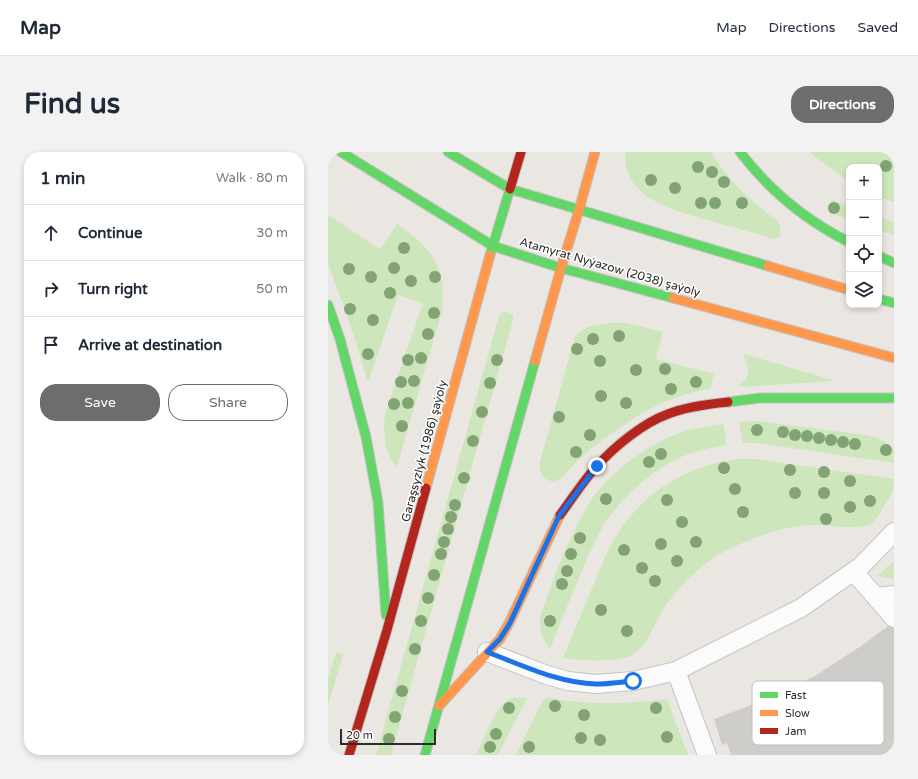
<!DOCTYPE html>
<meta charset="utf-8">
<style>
:root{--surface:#fff;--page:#f2f2f3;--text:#1f2937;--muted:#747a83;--line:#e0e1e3;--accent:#6e6d6c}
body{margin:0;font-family:"Varela Round",sans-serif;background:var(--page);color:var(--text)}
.controls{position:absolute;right:12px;top:12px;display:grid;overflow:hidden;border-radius:8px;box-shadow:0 2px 6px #0003}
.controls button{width:36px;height:36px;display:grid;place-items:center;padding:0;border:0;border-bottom:1px solid var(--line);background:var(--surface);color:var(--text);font:20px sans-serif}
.scale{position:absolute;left:12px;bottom:10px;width:96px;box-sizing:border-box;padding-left:4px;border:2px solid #2c2c2c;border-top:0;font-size:11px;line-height:14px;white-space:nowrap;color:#2c2c2c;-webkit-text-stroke:3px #fff;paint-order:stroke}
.stop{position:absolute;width:12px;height:12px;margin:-9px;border:3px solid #1a73e8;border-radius:50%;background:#fff}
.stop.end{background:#1a73e8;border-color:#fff;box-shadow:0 1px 4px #0008}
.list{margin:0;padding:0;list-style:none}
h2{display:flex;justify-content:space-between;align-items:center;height:52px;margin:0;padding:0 16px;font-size:17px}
h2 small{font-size:13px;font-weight:400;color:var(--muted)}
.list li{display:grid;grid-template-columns:26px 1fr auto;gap:12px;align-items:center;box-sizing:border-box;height:56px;padding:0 16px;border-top:1px solid var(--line)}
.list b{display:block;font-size:15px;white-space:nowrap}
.list em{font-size:13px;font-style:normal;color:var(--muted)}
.actions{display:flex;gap:8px;padding:12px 16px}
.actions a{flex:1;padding:9px 0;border:1px solid var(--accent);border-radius:16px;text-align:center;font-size:14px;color:var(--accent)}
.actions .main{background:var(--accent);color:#fff}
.icon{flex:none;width:22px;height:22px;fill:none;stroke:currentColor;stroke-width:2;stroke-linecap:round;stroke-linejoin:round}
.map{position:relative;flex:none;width:566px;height:603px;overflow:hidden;border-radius:16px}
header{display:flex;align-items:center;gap:24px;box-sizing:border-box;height:56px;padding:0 20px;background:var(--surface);border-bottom:1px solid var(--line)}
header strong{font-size:19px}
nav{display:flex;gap:22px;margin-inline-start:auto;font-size:14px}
.intro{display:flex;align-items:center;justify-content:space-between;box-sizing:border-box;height:96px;padding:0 24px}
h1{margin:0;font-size:28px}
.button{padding:10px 18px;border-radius:16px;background:var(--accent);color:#fff;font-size:14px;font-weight:700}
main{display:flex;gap:24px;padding:0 24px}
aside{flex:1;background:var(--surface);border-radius:16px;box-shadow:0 2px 6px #0003}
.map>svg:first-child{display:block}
.green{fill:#cde6bb}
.building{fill:#cfcdc9}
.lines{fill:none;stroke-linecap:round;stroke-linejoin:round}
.lane-casing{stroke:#c4c3c3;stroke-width:20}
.fast-casing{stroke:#c4c3c3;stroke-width:11}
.slow-casing{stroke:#c4c3c3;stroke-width:11}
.jam-casing{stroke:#c4c3c3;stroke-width:11}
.lane{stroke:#fcfbfb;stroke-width:18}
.fast{stroke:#63d668;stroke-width:9}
.slow{stroke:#ff974d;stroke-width:9}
.jam{stroke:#b3261e;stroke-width:9}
.tree{fill:#82a374}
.route{stroke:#1a73e8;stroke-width:5}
.labels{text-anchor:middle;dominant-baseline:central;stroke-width:3;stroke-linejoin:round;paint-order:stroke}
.street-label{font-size:12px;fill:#2c2c2c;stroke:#fff}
.key{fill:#fff;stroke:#c0c0c0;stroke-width:1}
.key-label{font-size:11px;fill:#2c2c2c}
</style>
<header>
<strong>Map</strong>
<nav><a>Map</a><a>Directions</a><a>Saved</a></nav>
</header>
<div class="intro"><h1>Find us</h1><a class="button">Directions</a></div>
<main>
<aside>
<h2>1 min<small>Walk · 80 m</small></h2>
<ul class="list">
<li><svg class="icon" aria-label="ahead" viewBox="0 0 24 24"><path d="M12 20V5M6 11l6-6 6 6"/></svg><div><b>Continue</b></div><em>30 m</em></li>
<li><svg class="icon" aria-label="right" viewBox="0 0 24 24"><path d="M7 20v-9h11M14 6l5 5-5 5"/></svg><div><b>Turn right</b></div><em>50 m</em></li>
<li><svg class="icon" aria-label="arrive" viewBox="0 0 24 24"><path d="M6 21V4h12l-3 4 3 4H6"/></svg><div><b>Arrive at destination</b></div></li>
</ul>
<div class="actions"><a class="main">Save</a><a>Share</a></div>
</aside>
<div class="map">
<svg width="566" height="603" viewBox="0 0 566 603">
<rect width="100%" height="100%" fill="#eae7e2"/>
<!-- green -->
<path class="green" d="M297 0H383C396 22 411 37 430 54 436 59 445 65 450 70 453 75 453 80 452 85L445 87C423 80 401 74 379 68 343 57 296 47 297 0Z
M481 0H563L566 5V50L551 45V15H521V29L495 11Z
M504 48 521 55V68L500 59Z
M0 63 52 97 69 72C104 96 119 115 114 159L69 314C56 306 55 276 57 262L95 151 70 143 40 230 23 175 0 111Z
M551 65 566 70V83L551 78Z
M175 160H180L185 163V168L63 603H48L171 164Z
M283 171H298L335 180 328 207 386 222 382 237C338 243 302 267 268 293 260 300 251 306 245 314 239 319 235 328 226 329 215 330 211 319 212 310L247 184C259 173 267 173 283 171Z
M416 202 508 229 411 235V233C423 227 422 213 415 204Z
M428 269 538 283 550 286 560 292 566 298V311L428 291H415L411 270Z
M395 272 399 293C387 295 375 297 363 301 329 313 292 345 274 376 265 392 258 409 251 426 241 450 231 473 222 497 213 486 212 479 212 465 222 435 234 404 248 375 254 365 259 353 266 344 287 316 321 292 354 280 367 276 382 274 395 272Z
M409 307H427L566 327C566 343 564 341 556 354 553 359 549 367 544 371 530 380 501 372 484 373 476 373 468 374 460 376 441 380 421 388 403 396 376 409 353 432 336 456 326 471 320 494 304 503 289 511 252 509 235 506L279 400C308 345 348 317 409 307Z
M566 409V427L549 424Z
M8 500 15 502 0 554V526Z
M192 546H199L170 603H148C154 590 168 555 180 548 183 546 188 546 192 546Z
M220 546C261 553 298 552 339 547L360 603H188L215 548Z"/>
<!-- building -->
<path class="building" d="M560 474 566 476V603H403L399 591 394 593 386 567 437 548 487 524 533 494Z"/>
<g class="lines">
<!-- lane casing -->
<g class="lane-casing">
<path id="lane" d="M526 420 566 466
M548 445 566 443
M159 500 219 523 240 529 268 532 305 529 348 519 473 456 533 414 566 380
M348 519 379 603"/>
</g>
<!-- fast casing -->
<g class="fast-casing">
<path id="fast" d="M13 0 165 94 233 116 345 146
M120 0 182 37 440 114
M412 0C442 39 477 68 521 90
M162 103 182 37
M551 104 566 111
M551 147 566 151
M0 153 12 187 38 285 50 350 58 463
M400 250 432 246H566
M97 603 207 209"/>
</g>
<!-- slow casing -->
<g class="slow-casing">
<path id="slow" d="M251 58 267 0
M440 114 521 138
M345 146 566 206
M207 209 233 116 251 58
M98 336 162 103
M111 554 172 487 181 471 232 363"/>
</g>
<!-- jam casing -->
<g class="jam-casing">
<path id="jam" d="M182 37 193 0
M232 363C244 347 255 329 269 314 286 295 315 271 340 262 357 255 381 252 400 250
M21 603 59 478 98 336"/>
</g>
<!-- lane -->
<use href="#lane" class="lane"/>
<!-- fast -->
<use href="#fast" class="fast"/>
<!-- slow -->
<use href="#slow" class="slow"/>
<!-- jam -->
<use href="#jam" class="jam"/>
</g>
<!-- trees -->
<g class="tree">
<circle cx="558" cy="14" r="6"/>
<circle cx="370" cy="15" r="6"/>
<circle cx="384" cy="20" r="6"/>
<circle cx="323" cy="28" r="6"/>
<circle cx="396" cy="30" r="6"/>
<circle cx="347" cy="36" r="6"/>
<circle cx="373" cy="51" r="6"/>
<circle cx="387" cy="51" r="6"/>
<circle cx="414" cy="51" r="6"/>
<circle cx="506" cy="56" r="6"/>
<circle cx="76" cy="96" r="6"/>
<circle cx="66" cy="116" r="6"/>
<circle cx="21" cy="117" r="6"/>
<circle cx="43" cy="125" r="6"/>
<circle cx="107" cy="125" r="6"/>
<circle cx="83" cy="129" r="6"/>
<circle cx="62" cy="141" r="6"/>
<circle cx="22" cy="157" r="6"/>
<circle cx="106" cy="161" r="6"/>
<circle cx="45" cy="168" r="6"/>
<circle cx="100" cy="182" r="6"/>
<circle cx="291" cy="184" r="6"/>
<circle cx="265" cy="187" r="6"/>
<circle cx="249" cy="197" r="6"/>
<circle cx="40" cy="202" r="6"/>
<circle cx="93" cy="206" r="6"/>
<circle cx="80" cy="208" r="6"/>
<circle cx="169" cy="208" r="6"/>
<circle cx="272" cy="209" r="6"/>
<circle cx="337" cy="217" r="6"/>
<circle cx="308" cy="218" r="6"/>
<circle cx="86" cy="229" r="6"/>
<circle cx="73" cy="230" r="6"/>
<circle cx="368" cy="230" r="6"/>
<circle cx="162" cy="231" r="6"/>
<circle cx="343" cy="237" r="6"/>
<circle cx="273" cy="244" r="6"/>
<circle cx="80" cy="251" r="6"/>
<circle cx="298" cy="251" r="6"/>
<circle cx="66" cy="252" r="6"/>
<circle cx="154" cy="260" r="6"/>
<circle cx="231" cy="265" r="6"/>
<circle cx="74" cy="274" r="6"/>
<circle cx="429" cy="278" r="6"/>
<circle cx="455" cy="280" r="6"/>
<circle cx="262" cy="283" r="6"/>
<circle cx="467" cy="283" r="6"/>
<circle cx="479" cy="284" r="6"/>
<circle cx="491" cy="286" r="6"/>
<circle cx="503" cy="288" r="6"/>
<circle cx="145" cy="289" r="6"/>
<circle cx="515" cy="290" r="6"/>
<circle cx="527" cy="292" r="6"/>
<circle cx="558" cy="298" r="6"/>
<circle cx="248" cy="300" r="6"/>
<circle cx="333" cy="302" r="6"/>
<circle cx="321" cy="310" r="6"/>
<circle cx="396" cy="316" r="6"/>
<circle cx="462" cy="318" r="6"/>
<circle cx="496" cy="320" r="6"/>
<circle cx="136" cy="326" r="6"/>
<circle cx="522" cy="329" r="6"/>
<circle cx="407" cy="337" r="6"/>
<circle cx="467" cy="341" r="6"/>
<circle cx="496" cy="341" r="6"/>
<circle cx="278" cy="347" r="6"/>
<circle cx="339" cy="348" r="6"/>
<circle cx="542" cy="349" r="6"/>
<circle cx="127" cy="353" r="6"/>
<circle cx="522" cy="355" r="6"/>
<circle cx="415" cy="360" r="6"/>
<circle cx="123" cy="365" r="6"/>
<circle cx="498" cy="367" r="6"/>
<circle cx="354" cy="370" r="6"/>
<circle cx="120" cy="377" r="6"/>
<circle cx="252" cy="386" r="6"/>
<circle cx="116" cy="390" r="6"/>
<circle cx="368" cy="390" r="6"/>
<circle cx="333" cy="392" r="6"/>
<circle cx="296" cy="398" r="6"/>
<circle cx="113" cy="402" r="6"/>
<circle cx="243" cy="402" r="6"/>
<circle cx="349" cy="409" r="6"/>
<circle cx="314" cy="416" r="6"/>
<circle cx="239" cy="419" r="6"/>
<circle cx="106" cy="423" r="6"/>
<circle cx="327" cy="429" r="6"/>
<circle cx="234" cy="432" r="6"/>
<circle cx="100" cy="446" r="6"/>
<circle cx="273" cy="458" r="6"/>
<circle cx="93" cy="469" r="6"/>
<circle cx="222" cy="469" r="6"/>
<circle cx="299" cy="479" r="6"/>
<circle cx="87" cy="497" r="6"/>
<circle cx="74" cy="539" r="6"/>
<circle cx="227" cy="554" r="6"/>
<circle cx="181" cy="556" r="6"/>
<circle cx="328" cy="556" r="6"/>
<circle cx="256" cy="563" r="6"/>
<circle cx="67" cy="565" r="6"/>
<circle cx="168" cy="582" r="6"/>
<circle cx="339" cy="585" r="6"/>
<circle cx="253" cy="586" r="6"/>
<circle cx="61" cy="587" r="6"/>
<circle cx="272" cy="588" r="6"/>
<circle cx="162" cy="595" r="6"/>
<circle cx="201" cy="595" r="6"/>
</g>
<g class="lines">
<!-- route -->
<path class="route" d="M269 314 231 364 182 471 172 487 159 500C194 513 230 531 268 532 280 532 293 530 305 529"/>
</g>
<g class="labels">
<!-- street labels -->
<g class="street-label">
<text transform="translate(282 115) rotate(16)">Atamyrat Nyýazow (2038) şaýoly</text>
<text transform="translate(96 299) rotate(-75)">Garaşsyzlyk (1986) şaýoly</text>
</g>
</g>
<!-- legend -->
<rect x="424" y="529" width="132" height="64" rx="6" class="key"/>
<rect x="432" y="540" width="18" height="6" fill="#63d668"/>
<rect x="432" y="558" width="18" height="6" fill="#ff974d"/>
<rect x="432" y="576" width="18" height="6" fill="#b3261e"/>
<g class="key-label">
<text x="457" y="547">Fast</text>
<text x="457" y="565">Slow</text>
<text x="457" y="583">Jam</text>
</g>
</svg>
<div class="controls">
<button>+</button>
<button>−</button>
<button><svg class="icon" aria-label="locate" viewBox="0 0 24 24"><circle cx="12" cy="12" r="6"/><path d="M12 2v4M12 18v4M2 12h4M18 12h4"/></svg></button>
<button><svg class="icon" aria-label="layers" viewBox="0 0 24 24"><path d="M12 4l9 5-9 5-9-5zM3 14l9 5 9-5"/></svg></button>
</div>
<div class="scale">20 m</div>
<div class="stop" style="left:305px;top:529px"></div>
<div class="stop end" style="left:269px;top:314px"></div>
</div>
</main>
